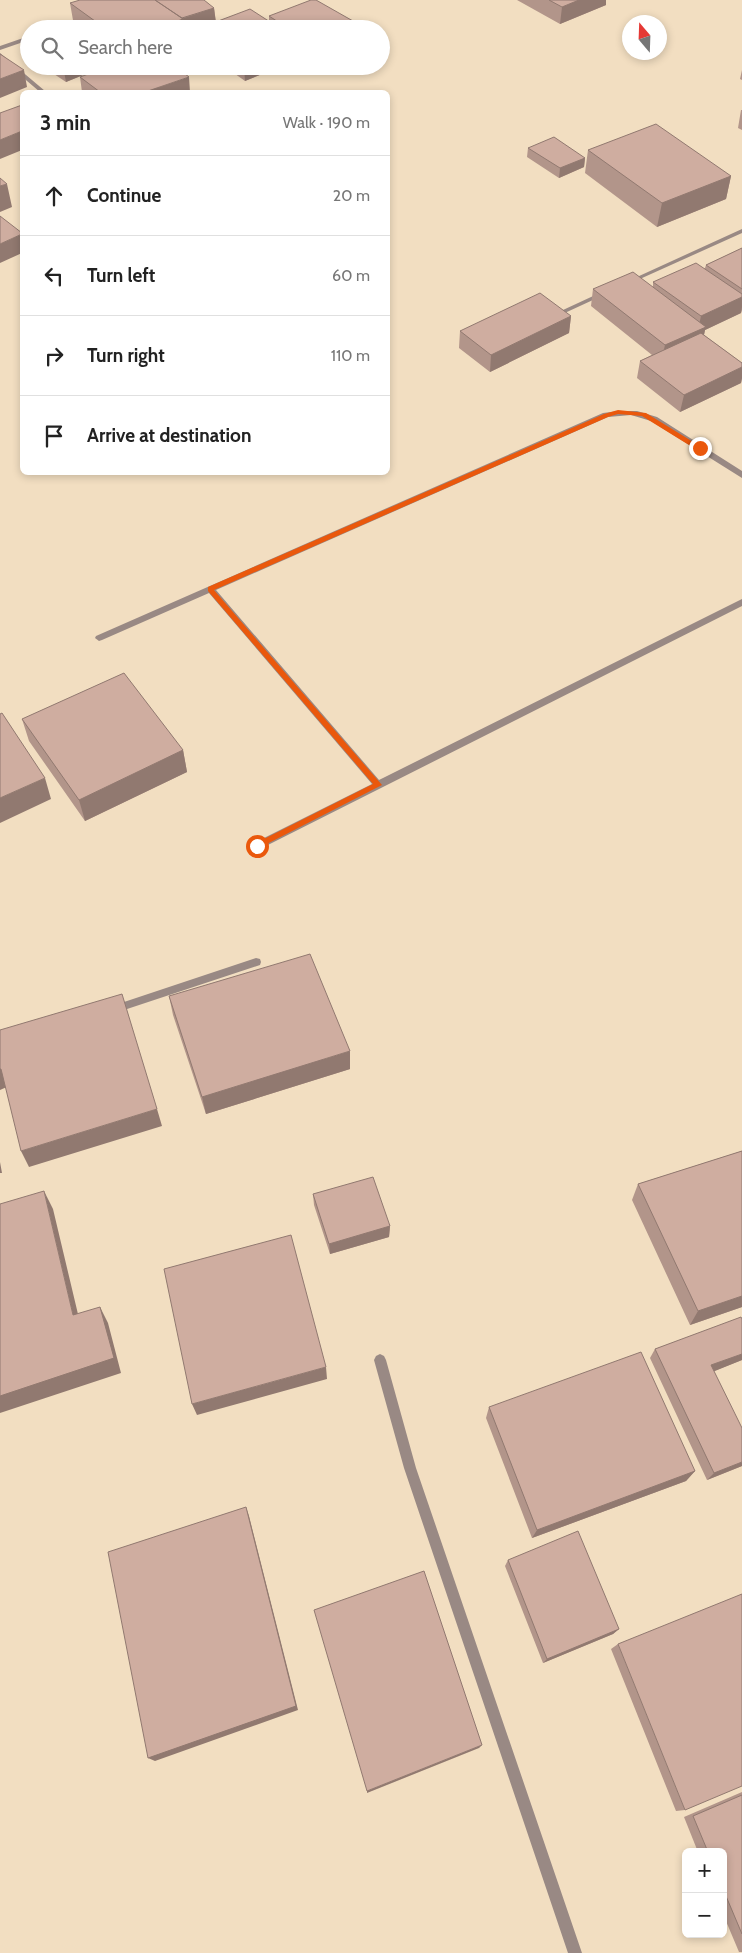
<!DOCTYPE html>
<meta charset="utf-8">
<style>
:root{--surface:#fff;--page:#f2f2f2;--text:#222;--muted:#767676;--line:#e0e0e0}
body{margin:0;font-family:Cabin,sans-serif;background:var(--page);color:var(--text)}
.controls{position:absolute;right:15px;bottom:15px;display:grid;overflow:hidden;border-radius:8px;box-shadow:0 2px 8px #0003}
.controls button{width:45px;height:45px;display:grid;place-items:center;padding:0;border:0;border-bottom:1px solid var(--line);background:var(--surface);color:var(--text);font:25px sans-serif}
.compass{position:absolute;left:622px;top:15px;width:45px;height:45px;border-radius:50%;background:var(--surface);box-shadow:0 2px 8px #0003;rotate:341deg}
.stop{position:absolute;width:15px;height:15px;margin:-11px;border:4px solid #ea580c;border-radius:50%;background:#fff}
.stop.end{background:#ea580c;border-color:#fff;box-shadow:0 1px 5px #0008}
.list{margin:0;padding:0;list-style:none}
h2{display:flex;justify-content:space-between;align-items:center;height:65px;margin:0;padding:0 20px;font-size:21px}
h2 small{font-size:16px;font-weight:400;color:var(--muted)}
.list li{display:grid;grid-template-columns:32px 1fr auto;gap:15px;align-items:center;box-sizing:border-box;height:80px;padding:0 20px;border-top:1px solid var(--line)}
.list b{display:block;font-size:19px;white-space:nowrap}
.list em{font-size:16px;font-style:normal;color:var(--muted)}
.icon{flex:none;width:28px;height:28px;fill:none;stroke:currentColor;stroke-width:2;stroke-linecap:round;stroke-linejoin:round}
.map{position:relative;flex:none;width:742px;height:1953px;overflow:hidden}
.search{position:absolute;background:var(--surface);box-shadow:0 2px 8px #0003;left:20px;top:20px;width:370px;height:55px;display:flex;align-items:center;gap:12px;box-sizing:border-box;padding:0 18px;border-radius:28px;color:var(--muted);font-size:19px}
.panel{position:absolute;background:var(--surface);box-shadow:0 2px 8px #0003;left:20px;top:90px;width:370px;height:385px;border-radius:8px}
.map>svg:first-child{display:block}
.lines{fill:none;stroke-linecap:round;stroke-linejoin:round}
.street{fill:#998984;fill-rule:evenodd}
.wall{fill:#b2958a}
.shaded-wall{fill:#917970}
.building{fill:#cfada0;stroke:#917970}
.route{fill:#ea580c}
</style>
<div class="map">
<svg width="742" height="1953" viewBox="0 0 742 1953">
<rect width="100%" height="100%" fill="#f2dec1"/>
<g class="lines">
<!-- street -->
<path class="street" d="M85 18 87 19V21L64 29H54Z
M29 36V40L0 50V46Z
M0 53 45 91 46 92H40L0 58Z
M742 229V233L631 283 626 282Z
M604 291 606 292V294L556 317 550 316Z
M619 411H637L657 417 742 471V478L651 421 631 415 608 417 216 590 379 780 742 599V606L260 849H254L252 846 254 843 372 784 209 593 102 640 99 641 95 638 96 636 603 413Z
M256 958 260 959 261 962 260 965 115 1013 111 1012 110 1009 111 1006 115 1005Z
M380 1354 384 1356 386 1360 416 1468 582 1953H568L404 1468 374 1360 376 1356Z"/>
</g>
<!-- wall -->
<path class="wall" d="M517 0H606V5L560 24Z
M70 3 214 8 216 22H269V16L353 29H77L74 26Z
M42 66H105L66 82Z
M224 66H282L245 81Z
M742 70V80L740 79Z
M80 77 190 92H82Z
M741 110H742V130L738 128Z
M528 148 585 158 584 167 559 178 527 157Z
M588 150 731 176 726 199 657 227 585 173Z
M742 248V310L741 313 705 330 704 335 742 363V378L741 383 680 412 637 378 640 361 652 355 591 306 593 289 653 287V282L705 268 706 265Z
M571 316 569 333 490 372 459 348 460 331Z
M22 719 183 750 187 772 85 821 29 741Z
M169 996 350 1069 206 1114 173 1015Z
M742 1151V1307L690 1325 632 1200 638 1184Z
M313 1194 390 1226 389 1237 330 1254 314 1205Z
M742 1319V1360L714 1371 742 1466 707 1480 650 1358 655 1349Z
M489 1407 695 1471 686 1481 532 1538 486 1418Z
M508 1560 619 1629 613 1634 543 1663 505 1566Z
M618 1644 685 1810 676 1811 611 1649Z
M742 1792V1952H739L723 1914V1852H698L684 1817Z"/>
<!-- shaded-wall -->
<path class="shaded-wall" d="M579 0H606V5L560 24 562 7Z
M214 8 216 24 203 29H156L181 19Z
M353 21V29H334Z
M63 66H105L66 82Z
M244 66H282L245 81Z
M24 70 27 87 0 98V79Z
M189 77 190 92H145Z
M22 131V150L0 159V140Z
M585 158 584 167 559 178 560 168Z
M731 176 726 199 657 227 662 203Z
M7 184 12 207 0 212V186Z
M22 234V253L0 263V244Z
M742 297V307L741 313 705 330 702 344 661 362 665 345 698 330 701 316Z
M571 316 569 333 490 372 491 355Z
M742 367V378L741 383 680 412 684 395Z
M183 750 187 772 85 821 79 800Z
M45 778 51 799 0 823V798Z
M350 1051V1069L206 1114 202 1097Z
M0 1069H1L9 1086 0 1090Z
M157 1109 162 1126 29 1167 21 1151Z
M0 1162 2 1173H0Z
M44 1191 53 1209 82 1331 73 1315Z
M390 1226 389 1237 330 1254 329 1244Z
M742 1296V1307L690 1325 698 1311Z
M100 1307 108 1323 121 1373 0 1413V1396Z
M742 1354V1360L705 1375 711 1365Z
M326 1367 327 1379 197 1415 192 1404Z
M742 1462V1466L707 1480 714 1473Z
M695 1471 686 1481 532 1538 537 1530Z
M246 1507 249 1516 298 1710 155 1761 148 1758Z
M619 1629 613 1634 543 1663 547 1659Z
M482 1745 479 1748 367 1793V1791Z"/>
<!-- building -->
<path class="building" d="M80 0H155L183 19 156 29H106L70 3Z
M155 0H204L214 8 182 18Z
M311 0H316L353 21 334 29H289L269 16Z
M549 0H579L562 7Z
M250 9 281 29H197Z
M0 54 24 70 0 79Z
M110 66H175L189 77 145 92H100L80 77Z
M22 105V131L0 140V113Z
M656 124 731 176 662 203 588 150Z
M554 137 585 158 560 168 528 148Z
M0 178 7 184 0 186Z
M0 216 22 233V234L0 244Z
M742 248V289L706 265Z
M696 263 742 294V297L701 316 653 282Z
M633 272 706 327 665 345 593 289Z
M540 293 571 316 491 355 460 331Z
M701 333 742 363V367L684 395 640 361Z
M124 673 183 750 79 800 22 719Z
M2 713 45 778 0 798V714Z
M310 954 350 1051 202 1097 169 996Z
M122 994 157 1109 21 1151 1 1069H0V1030Z
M742 1151V1296L698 1311 638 1184Z
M373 1177 390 1226 329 1244 313 1194Z
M44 1191 73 1315 100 1307 114 1358 0 1396V1204Z
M291 1235 326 1367 192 1404 164 1269Z
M741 1317 742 1319V1354L711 1365 742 1428V1462L714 1473 655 1349Z
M641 1352 695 1471 537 1530 489 1407Z
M246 1507 296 1706 148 1758 108 1552Z
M578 1531 619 1629 547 1659 508 1560Z
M424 1571 482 1745 367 1791 314 1610Z
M742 1594V1786L685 1810 618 1644Z
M742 1795V1934L723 1889V1852H708L693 1816Z"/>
<!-- route -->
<path class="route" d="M618 410 646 413 703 448 697 450 642 416 618 414 608 417 214 590 382 785 259 848H254V844L373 784 208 591V587L604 414Z"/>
</svg>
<div class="controls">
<button>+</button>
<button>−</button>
</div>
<svg class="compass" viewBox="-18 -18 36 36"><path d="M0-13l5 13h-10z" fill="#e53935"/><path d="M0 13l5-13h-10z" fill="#767676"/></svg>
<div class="stop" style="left:257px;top:846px"></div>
<div class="stop end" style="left:700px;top:448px"></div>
<div class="search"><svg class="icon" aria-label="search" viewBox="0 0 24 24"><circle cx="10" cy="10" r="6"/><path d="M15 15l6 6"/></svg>Search here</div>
<section class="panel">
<h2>3 min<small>Walk · 190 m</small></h2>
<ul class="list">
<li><svg class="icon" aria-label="ahead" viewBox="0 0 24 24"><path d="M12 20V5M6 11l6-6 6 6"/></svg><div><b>Continue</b></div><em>20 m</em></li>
<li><svg class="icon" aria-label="left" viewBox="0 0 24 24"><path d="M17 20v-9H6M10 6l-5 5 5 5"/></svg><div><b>Turn left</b></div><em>60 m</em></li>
<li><svg class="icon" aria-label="right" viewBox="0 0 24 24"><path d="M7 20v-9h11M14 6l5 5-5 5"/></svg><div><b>Turn right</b></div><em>110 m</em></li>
<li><svg class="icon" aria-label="arrive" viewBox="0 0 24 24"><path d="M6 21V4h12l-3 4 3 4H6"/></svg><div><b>Arrive at destination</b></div></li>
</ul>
</section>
</div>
